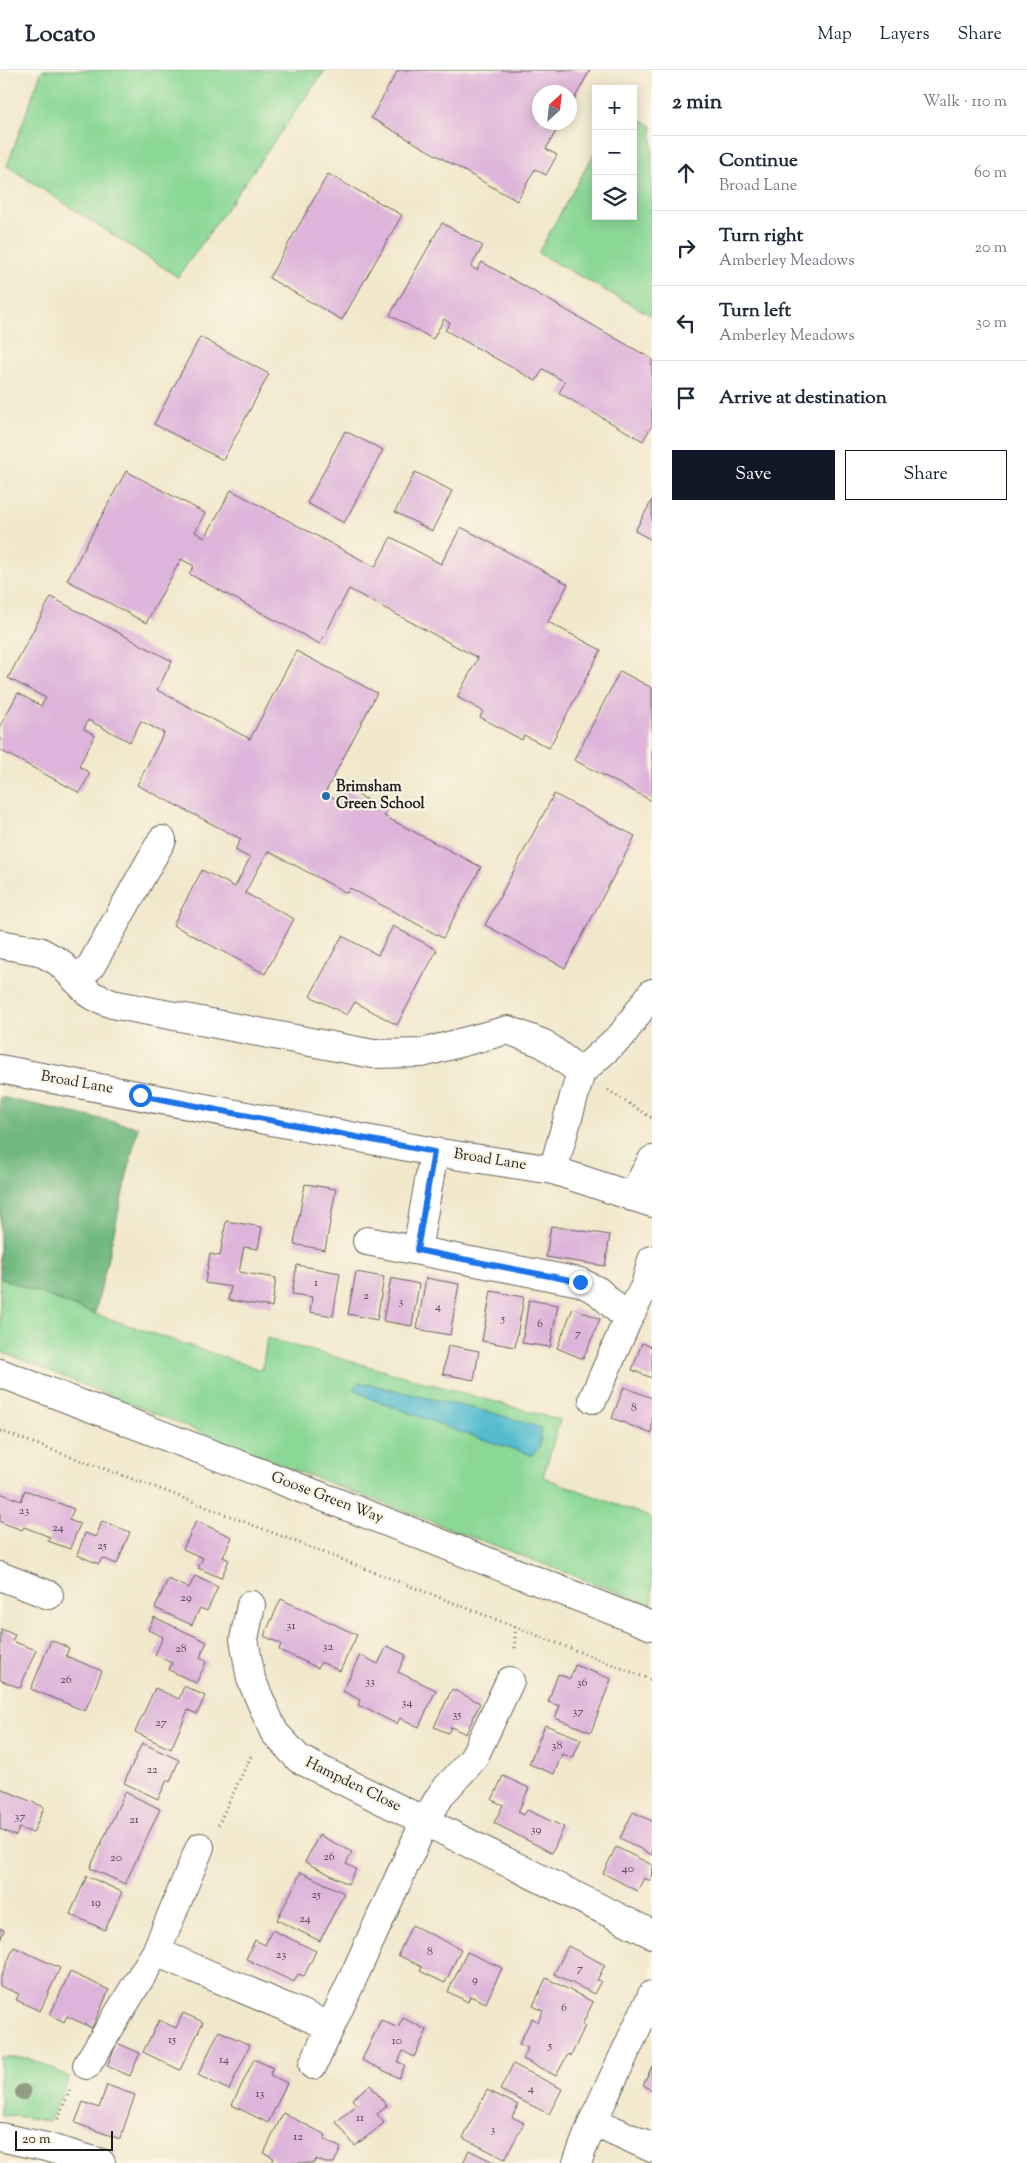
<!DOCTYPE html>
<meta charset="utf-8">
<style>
:root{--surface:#fff;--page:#f6f6f7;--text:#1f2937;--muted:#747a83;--line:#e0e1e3;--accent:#111827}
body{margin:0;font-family:"Sorts Mill Goudy",serif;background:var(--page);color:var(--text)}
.controls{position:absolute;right:15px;top:15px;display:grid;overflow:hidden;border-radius:0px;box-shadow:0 2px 12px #0003}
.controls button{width:45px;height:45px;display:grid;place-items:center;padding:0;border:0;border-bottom:1px solid var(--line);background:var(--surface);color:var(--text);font:25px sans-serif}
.compass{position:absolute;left:532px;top:15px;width:45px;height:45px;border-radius:50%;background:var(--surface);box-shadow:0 2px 12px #0003;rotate:27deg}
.scale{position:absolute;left:15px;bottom:12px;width:98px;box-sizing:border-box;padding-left:5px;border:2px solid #1c1c1c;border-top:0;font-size:14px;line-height:18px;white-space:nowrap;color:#1c1c1c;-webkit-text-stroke:4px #fcf5e5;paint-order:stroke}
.stop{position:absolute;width:15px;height:15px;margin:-11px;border:4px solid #1a73e8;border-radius:50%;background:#fff}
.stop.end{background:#1a73e8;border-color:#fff;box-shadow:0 1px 5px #0008}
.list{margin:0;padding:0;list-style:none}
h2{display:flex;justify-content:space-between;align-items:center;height:65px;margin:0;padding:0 20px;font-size:21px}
h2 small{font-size:16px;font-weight:400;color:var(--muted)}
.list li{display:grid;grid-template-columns:32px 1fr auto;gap:15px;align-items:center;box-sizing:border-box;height:75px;padding:0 20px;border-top:1px solid var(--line)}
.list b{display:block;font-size:19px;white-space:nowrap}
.list p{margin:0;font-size:16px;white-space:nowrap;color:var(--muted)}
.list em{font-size:16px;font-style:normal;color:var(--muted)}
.actions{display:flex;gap:10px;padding:15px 20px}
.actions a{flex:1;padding:11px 0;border:1px solid var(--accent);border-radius:0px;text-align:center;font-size:18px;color:var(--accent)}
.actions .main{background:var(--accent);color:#fff}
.icon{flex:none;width:28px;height:28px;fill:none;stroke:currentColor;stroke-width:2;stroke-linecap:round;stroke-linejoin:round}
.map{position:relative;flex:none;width:652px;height:2093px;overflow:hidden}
header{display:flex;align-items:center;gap:30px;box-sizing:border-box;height:70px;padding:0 25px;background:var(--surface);border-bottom:1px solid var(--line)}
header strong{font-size:24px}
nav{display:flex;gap:28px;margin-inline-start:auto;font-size:18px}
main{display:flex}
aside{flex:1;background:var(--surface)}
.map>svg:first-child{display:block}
.green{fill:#8bd896;stroke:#547a59}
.forest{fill:#70b87f;stroke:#466a4e}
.water{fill:#52bccf;stroke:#376c76}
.building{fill:#deb4da}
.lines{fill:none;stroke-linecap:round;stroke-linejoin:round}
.minor-casing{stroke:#67635a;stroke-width:30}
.major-casing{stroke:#67635a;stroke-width:30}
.path{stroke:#67635a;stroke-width:3;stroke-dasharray:1 4;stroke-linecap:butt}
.minor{stroke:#fff;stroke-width:28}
.major{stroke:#fff;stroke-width:28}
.tree{fill:#919c83}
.route{stroke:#1a73e8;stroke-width:6}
.poi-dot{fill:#1f6fb2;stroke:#fcf5e5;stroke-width:2}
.labels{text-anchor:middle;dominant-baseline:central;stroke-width:4.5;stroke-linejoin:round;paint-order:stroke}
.number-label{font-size:12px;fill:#4c424c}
.poi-label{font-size:15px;font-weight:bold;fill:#1c1c1c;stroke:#fcf5e5;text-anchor:start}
.street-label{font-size:15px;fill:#1c1c1c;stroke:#fcf5e5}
</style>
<header>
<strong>Locato</strong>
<nav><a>Map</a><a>Layers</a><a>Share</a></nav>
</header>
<main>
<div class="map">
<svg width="652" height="2093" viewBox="0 0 652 2093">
<rect width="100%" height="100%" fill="#fcf5e5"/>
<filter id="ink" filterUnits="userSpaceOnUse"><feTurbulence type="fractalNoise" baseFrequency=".02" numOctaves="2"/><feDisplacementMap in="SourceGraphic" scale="10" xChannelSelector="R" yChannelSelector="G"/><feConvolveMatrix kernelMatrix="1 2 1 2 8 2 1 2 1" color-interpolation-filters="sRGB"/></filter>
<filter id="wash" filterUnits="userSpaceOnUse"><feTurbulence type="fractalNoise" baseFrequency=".0096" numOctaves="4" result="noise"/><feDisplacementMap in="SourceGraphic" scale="20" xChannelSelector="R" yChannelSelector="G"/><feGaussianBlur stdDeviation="1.12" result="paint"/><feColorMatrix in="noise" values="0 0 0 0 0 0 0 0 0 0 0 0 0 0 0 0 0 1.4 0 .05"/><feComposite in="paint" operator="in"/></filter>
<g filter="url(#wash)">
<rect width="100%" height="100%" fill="#f1e8cc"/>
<!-- green -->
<path class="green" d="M42 0H325L178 207 7 96Z
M633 46 652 56V246L538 183 596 80V146H633Z
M0 1208 95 1244 262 1300 267 1268 560 1350 543 1407 652 1448V1535L279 1394 0 1281Z
M0 1988H28L70 2007 49 2051 0 2044Z"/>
<!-- forest -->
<path class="forest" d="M0 1027 138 1057 95 1244 0 1208Z"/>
<!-- water -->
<path class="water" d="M359 1312 497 1344 541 1358 540 1376 532 1385 463 1363 369 1328 353 1318Z"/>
<g id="blocks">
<!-- building -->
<path class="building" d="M398 0H590L570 37V22H540V52H561L546 79 557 85 546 105 535 99 517 131 371 48Z
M328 104 402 145 342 250 269 208Z
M442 153 483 176 471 197 477 200 482 192 652 289V355L643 371 559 323 565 312 543 299 536 311 445 260 450 253 444 249 433 269 390 245Z
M200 267 269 304 223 390 154 354Z
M345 361 383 380 344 453 307 433Z
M126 401 205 443 195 462 205 468 231 420 375 497 391 467 441 494 461 457 568 514 548 552 601 580 549 678 524 665 522 670 480 647 483 641 457 627 478 588 349 519 320 574 189 504 194 496 181 489 146 553 67 510Z
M415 402 452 421 432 461 395 442Z
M652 430V470L635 461Z
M51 527 172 591 157 620 250 669 296 581 377 623 325 723 336 729 342 717 387 740 384 746 481 797 443 868 350 818 347 823 268 781 245 823 294 849 265 904 173 855 202 800 235 817 250 788 235 780 241 769 137 715 164 663 141 651 130 672 88 650 84 659 95 665 79 696 90 703 80 723 0 680V656L18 623 41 636 46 628 8 608Z
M620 601 652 618V731L574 690Z
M554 724 635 766 565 898 485 855Z
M393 856 437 880 397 955 355 932 347 945 310 926 342 866 378 885Z
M305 1114 336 1119 325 1180 294 1174Z
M226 1151 262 1157 258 1179 244 1177 239 1202 276 1208 272 1237 228 1230 231 1217 205 1213 210 1184 220 1186Z
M551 1156 610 1165 605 1196 546 1187Z
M297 1195 340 1203 333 1246 310 1242 312 1227 292 1224Z
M356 1202 384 1207 377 1250 348 1244Z
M391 1208 419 1214 412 1256 383 1251Z
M426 1208 459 1214 450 1265 417 1259Z
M491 1221 524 1227 515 1277 482 1271Z
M529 1230 558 1235 550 1277 522 1273Z
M573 1238 600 1249 583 1289 557 1278Z
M642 1273 652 1277V1308L632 1300Z
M448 1275 479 1281 474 1310 443 1304Z
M624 1317 652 1328V1364L612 1348Z
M25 1420 74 1439 69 1450 80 1454 70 1479 48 1471 50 1467 24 1457 22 1460 0 1452V1423L21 1431Z
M102 1451 130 1462 117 1494 102 1488 99 1494 77 1485 85 1463 96 1467Z
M196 1451 232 1467 223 1487 229 1490 221 1508 198 1498 203 1488 183 1479Z
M195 1506 218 1517 207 1541 200 1538 192 1555 155 1538 168 1509 189 1518Z
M281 1529 357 1565 340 1601 321 1592 318 1598 299 1589 279 1580 281 1574 264 1566Z
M154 1547 207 1572 200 1587 207 1591 196 1613 169 1600 172 1593 155 1585 163 1567 148 1560Z
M1 1559 15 1565 12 1571 36 1580 20 1618 0 1610Z
M51 1570 69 1578 66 1586 102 1601 85 1641 31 1619Z
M387 1576 406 1585 398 1602 436 1620 419 1657 400 1648 397 1654 358 1635 360 1630 343 1621 360 1585 378 1594Z
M575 1595 611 1609 591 1662 555 1648 560 1636 548 1632 558 1604 570 1609Z
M184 1616 205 1626 197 1644 188 1640 171 1679 135 1662 155 1618 179 1629Z
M452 1619 480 1633 466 1664 451 1657 448 1663 434 1657Z
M545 1655 581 1669 573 1688 562 1684 554 1704 529 1694Z
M142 1673 179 1690 170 1712 167 1710 158 1729 124 1713Z
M503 1706 529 1718 518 1742 524 1745 527 1740 564 1757 552 1783 494 1753 503 1735 492 1730Z
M0 1718 44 1737 33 1763 19 1758 16 1766 0 1759Z
M125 1722 160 1739 125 1814 90 1798Z
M633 1742 652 1751V1785L620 1768Z
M319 1765 352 1782 346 1794 356 1799 348 1814 305 1792Z
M616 1777 652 1795 651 1811 644 1808 637 1821 603 1803Z
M301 1802 344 1823 320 1871 277 1850Z
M87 1806 122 1822 105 1860 70 1844Z
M412 1855 461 1879 445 1913 420 1901 422 1897 398 1885Z
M0 1858 4 1860 0 1870Z
M272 1860 316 1881 304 1906 298 1904 294 1912 246 1889 255 1870 265 1875Z
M568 1876 605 1895 597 1910 601 1911 594 1924 554 1904Z
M14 1877 60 1898 40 1941 16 1930 19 1924 0 1916V1909Z
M467 1882 502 1898 486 1933 470 1926 468 1932 448 1922Z
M70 1902 109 1920 92 1958 67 1946 64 1952 50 1945Z
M546 1908 593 1932 582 1955 585 1956 571 1986 568 1984 556 2006 523 1989 528 1978 519 1974 532 1948 538 1952 543 1941 533 1936Z
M183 1943 203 1952 180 2000 143 1982 159 1950 176 1958Z
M403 1948 427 1960 414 1987 403 1981 398 1992 405 1995 399 2008 362 1990 381 1950 398 1958Z
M219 1961 250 1975 229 2020 198 2005Z
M117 1973 140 1983 130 2006 107 1996Z
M254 1989 273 1998 270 2005 287 2013 268 2053 232 2035Z
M513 1994 562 2019 549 2044 500 2020Z
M652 1996V2020L643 2015Z
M107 2015 135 2025 120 2069 75 2053 83 2032 99 2038Z
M370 2015 387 2036 377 2044 384 2053 355 2076 336 2052 357 2035 352 2029Z
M487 2020 518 2035 512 2047 524 2053 505 2089 463 2068Z
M283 2043 326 2065 324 2069 341 2078 334 2093H325L316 2089 314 2093H272L274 2088 264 2083Z
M469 2080 495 2093H463Z"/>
</g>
</g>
<g filter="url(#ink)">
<use href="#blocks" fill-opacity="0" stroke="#67635a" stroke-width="1"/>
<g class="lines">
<!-- minor casing -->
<g class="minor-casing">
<path id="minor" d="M0 874 39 881 59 892 91 925 112 934 373 984 422 983 508 960 544 974 581 1002
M76 910 91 896 162 770
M0 999 434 1082 553 1100 652 1133
M553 1100 581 1002 622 965 652 923
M632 1127 652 1090
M367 1171 580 1212 598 1221 628 1249
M417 1180 434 1082
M593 1329 628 1249 645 1216 652 1190
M0 1506 49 1525
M251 1535 244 1569 251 1609 274 1662 299 1689 652 1864
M156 1882 330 1956
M87 1995 156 1882 200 1777
M313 1995 425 1751 442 1723 473 1689 510 1611
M593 2051 652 2078
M0 2067 46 2077 101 2093
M577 2093 593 2051 652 1925"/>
</g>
<!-- major casing -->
<g class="major-casing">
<path id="major" d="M0 1303 277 1409 652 1556"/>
</g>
<!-- path -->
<path class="path" d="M608 1020 652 1048
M0 1361 160 1419 652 1610
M515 1557V1581
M218 1755 252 1684
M58 2049 70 2020"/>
<!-- minor -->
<use href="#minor" class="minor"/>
<!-- major -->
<use href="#major" class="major"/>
</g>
<!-- trees -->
<circle class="tree" cx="23" cy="2022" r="8"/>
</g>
<g class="lines" filter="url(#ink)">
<!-- route -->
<path class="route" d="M140 1025 434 1082 417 1180 580 1212"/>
</g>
<!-- markers -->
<circle class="poi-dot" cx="326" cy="726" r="5"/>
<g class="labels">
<!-- number labels -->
<g class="number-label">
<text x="316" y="1213">1</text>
<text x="366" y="1226">2</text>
<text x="401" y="1232">3</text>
<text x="438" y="1237">4</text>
<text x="503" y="1249">5</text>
<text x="540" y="1254">6</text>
<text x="578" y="1264">7</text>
<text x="634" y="1338">8</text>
<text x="24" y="1441">23</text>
<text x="58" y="1458">24</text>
<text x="102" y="1476">25</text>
<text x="186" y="1528">29</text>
<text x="291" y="1556">31</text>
<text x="328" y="1577">32</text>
<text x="181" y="1579">28</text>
<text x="66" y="1610">26</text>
<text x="370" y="1612">33</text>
<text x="582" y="1613">36</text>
<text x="407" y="1633">34</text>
<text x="578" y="1642">37</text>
<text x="457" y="1645">35</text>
<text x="161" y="1653">27</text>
<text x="557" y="1676">38</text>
<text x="152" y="1700">22</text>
<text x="20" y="1747">37</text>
<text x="134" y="1750">21</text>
<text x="536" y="1760">39</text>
<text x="329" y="1787">26</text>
<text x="116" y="1788">20</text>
<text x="628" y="1799">40</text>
<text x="316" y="1825">25</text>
<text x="96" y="1833">19</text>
<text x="305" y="1849">24</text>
<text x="430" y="1882">8</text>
<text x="281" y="1885">23</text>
<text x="580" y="1899">7</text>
<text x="475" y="1910">9</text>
<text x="564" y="1938">6</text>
<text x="172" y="1970">15</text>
<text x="397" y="1971">10</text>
<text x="550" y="1976">5</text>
<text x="224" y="1990">14</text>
<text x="531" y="2019">4</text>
<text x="260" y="2024">13</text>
<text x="360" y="2048">11</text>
<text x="493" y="2060">3</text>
<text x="298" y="2067">12</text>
</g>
<!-- poi labels -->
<g class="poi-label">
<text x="336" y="717">Brimsham<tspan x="336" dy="17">Green School</tspan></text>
</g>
<!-- street labels -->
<g class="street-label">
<text transform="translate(77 1013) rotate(10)">Broad Lane</text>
<text transform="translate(490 1090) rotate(9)">Broad Lane</text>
<text transform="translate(327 1428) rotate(21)">Goose Green Way</text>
<text transform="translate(353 1715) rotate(26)">Hampden Close</text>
</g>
</g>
</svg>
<div class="controls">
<button>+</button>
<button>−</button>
<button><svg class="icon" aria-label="layers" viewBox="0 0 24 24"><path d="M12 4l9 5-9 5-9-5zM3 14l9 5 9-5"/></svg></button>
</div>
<svg class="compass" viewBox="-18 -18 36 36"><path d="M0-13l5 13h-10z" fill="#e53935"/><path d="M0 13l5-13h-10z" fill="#747a83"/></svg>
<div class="scale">20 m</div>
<div class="stop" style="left:140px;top:1025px"></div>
<div class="stop end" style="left:580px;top:1212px"></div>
</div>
<aside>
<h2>2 min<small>Walk · 110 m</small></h2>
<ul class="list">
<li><svg class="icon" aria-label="ahead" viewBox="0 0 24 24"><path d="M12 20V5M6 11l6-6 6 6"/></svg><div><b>Continue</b><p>Broad Lane</p></div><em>60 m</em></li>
<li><svg class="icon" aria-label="right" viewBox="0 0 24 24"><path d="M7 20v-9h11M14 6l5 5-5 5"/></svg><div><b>Turn right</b><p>Amberley Meadows</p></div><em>20 m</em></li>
<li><svg class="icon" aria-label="left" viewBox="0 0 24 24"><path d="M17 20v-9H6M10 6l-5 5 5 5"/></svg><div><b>Turn left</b><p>Amberley Meadows</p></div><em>30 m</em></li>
<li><svg class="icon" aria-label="arrive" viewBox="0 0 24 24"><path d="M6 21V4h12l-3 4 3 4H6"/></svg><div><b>Arrive at destination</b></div></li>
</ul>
<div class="actions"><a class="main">Save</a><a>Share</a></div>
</aside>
</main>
